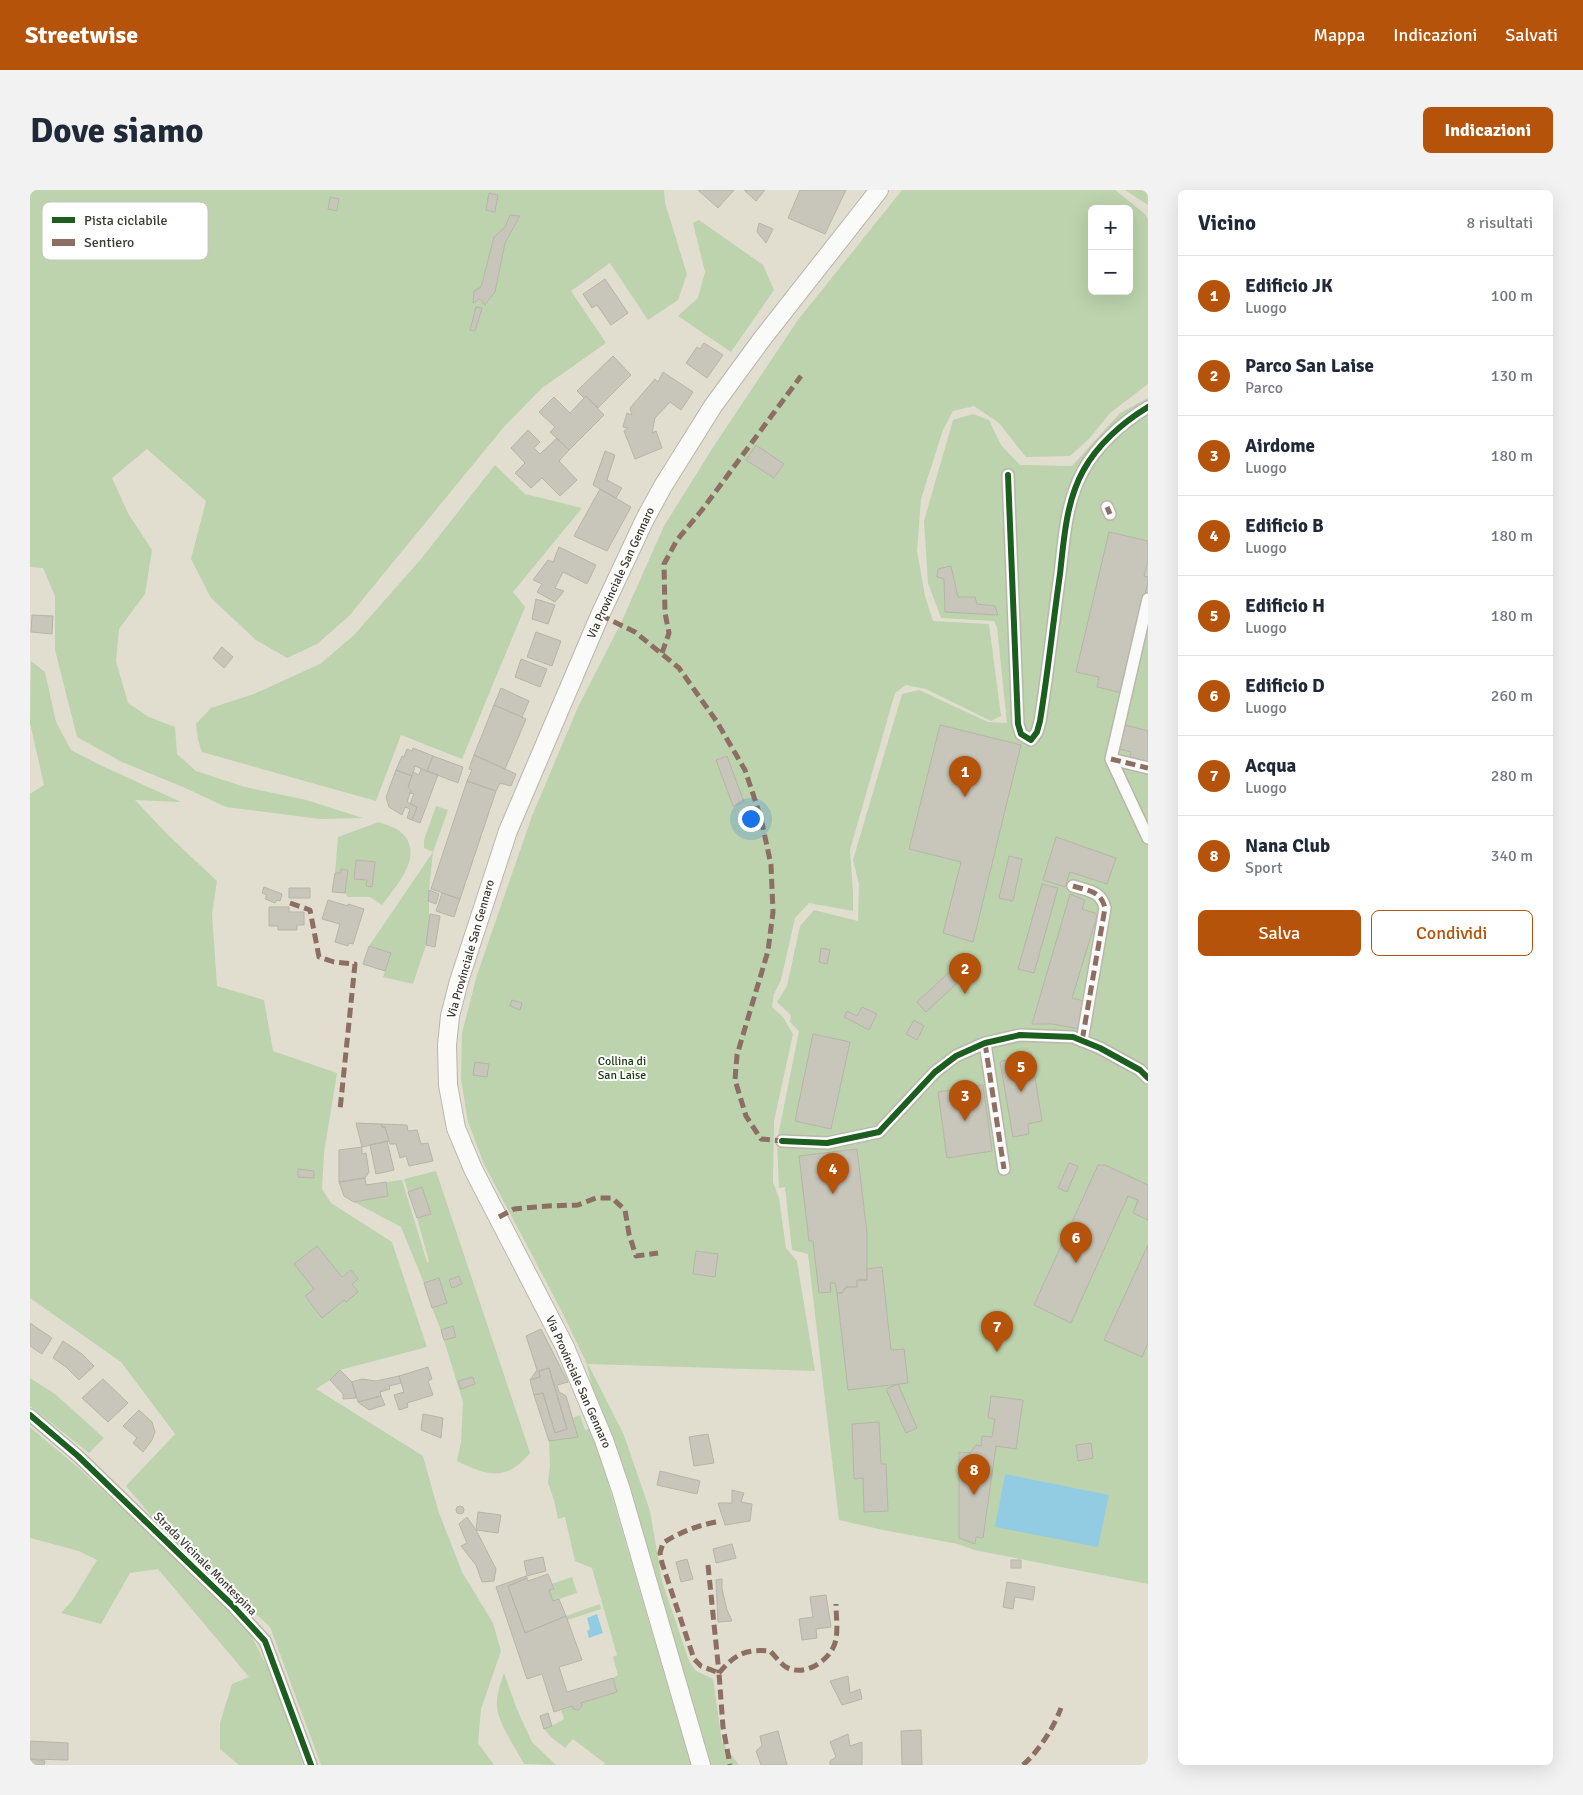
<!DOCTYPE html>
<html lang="it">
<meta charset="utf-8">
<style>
:root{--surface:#fff;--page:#f2f2f3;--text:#1f2937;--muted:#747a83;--line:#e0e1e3;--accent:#b45309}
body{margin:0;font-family:Signika,sans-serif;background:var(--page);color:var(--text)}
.controls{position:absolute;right:15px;top:15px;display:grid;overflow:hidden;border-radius:8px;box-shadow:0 5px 20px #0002}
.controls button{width:45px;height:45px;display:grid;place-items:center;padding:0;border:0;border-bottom:1px solid var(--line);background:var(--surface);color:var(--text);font:25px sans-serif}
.you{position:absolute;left:720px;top:628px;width:18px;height:18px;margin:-12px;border:4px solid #fff;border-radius:50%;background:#1a73e8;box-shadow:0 0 0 8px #1a73e833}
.badge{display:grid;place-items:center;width:32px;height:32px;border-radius:50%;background:var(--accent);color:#fff;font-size:16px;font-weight:700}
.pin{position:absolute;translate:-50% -41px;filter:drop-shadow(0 1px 2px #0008)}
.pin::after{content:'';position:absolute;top:26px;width:18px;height:15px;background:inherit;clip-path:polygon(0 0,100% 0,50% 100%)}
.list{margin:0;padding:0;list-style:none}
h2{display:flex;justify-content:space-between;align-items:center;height:65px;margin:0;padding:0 20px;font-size:21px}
h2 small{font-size:16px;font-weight:400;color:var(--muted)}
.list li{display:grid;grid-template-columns:32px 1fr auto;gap:15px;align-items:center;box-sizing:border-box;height:80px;padding:0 20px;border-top:1px solid var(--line)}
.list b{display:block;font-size:19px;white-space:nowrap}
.list p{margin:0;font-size:16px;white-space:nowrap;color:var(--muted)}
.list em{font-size:16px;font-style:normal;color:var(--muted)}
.actions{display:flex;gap:10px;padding:15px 20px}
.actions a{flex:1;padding:11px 0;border:1px solid var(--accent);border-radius:8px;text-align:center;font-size:18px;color:var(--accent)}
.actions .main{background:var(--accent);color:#fff}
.map{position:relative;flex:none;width:1118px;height:1575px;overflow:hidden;border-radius:8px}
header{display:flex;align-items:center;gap:30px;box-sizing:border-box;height:70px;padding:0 25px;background:var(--accent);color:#fff}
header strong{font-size:24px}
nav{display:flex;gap:28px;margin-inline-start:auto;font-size:18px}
.intro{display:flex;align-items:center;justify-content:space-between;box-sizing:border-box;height:120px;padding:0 30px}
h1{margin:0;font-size:35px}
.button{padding:12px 22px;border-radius:8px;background:var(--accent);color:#fff;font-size:18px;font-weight:700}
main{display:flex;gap:30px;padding:0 30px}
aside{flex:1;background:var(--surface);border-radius:8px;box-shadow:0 5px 20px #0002}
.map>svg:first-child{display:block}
.green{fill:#bcd3ad;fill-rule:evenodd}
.water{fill:#92cce3}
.building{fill:#c8c6ba;stroke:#b7b5a8}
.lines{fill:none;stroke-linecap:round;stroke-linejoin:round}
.street-casing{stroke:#b9b7ab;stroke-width:14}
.primary-casing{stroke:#b9b7ab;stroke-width:20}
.street{stroke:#fafaf8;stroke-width:11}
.primary{stroke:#fafaf8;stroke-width:18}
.quiet{stroke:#8d6e63;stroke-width:5;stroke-dasharray:10 5;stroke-linecap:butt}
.cycleway-casing{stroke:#fff;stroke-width:9}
.cycleway{stroke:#1b5e20;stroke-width:6}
.labels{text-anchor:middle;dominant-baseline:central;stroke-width:4;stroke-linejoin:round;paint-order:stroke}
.street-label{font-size:12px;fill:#3b392e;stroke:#fff}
.park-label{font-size:12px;fill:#17370d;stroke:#fff}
.key{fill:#fff;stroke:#c4c4c0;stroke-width:1}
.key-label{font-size:14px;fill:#3b392e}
</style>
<header>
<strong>Streetwise</strong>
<nav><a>Mappa</a><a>Indicazioni</a><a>Salvati</a></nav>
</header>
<div class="intro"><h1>Dove siamo</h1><a class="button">Indicazioni</a></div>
<main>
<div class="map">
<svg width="1118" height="1575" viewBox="0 0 1118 1575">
<rect width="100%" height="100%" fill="#e1decf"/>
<!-- green -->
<path class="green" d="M0 0H634L635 13 657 84 648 110 618 130 580 73 541 101 576 153 512 198 473 238 319 426 287 454 257 468 226 450 181 408 161 369 176 311 117 259 82 288 99 325 122 360 115 404 89 439 86 471 98 513 119 527 145 537 147 564 166 581 215 597 276 610 333 628 290 629 196 617 153 597 92 572 47 547 25 460V406L13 378 0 377ZM459 3 468 5 464 22 456 20ZM300 7 309 9 307 21 298 19ZM480 25 490 27 475 53 465 102 456 115 450 110 443 113 444 102 451 97 464 47 475 37ZM446 117 451 118 445 141 440 139Z
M872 0H1085L1115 24 1118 29V194L1080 223 1059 249 1040 266 996 267 969 233 944 216 923 221 913 240 891 309 887 361 895 406 903 431 959 434 971 526 961 531 896 499 876 495 865 503 820 660 823 702V721L779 713 765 728 751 790 744 804 742 817 753 827 763 844 744 931 743 992 749 1008 756 1058 767 1071 785 1181 558 1174 594 1245 620 1321 632 1391 659 1471 666 1481 683 1489 692 1552 709 1575H680L566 1217 557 1174 531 1120 454 974 438 932 431 889 432 843 447 785 502 626 548 517 590 435 634 336 682 259 768 130ZM1062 19H1099V101H1062ZM726 255 754 274 745 288 716 270ZM686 570 713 612 703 616ZM667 1061 688 1064 684 1087 664 1084Z
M1095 0H1118V15Z
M669 30 733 75 744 100 701 162 648 126 668 108 675 82 663 33Z
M1118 208V1394L944 1360 928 1354 853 1340 809 1330 778 1064 762 1060 755 997 749 998 747 951 769 841 760 832 761 825 747 812 757 796 770 736 784 720 828 731 829 694 823 670 872 504 889 500 958 532 977 533 967 437 964 431 911 428 898 393 894 331 923 230 943 224 959 230 971 255 990 275 1042 276 1090 223Z
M465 275 495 304 552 318 483 402 495 417 432 569 371 545 346 611 172 562 168 550 166 534 181 518 224 504 290 474 324 445 391 369Z
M1 471 15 482 26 532 41 560 70 575 151 612 105 610 139 646 187 691 182 724 187 796 234 810 243 861 307 883 294 963 292 999 301 1013 362 1052 397 1157 310 1180 300 1190 286 1199 393 1266 408 1320 432 1382 463 1433 471 1461 451 1519 448 1553 464 1575H291L240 1437 128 1334 96 1296 145 1244 91 1172 0 1108V604L14 595 0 533ZM321 1080 328 1089 322 1094 328 1102 316 1112 314 1110 292 1127 275 1107C289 1095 307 1091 321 1080Z
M406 616 418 620 403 662 399 700V740L396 755 383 794 353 787 361 763 339 756 403 662 394 658V650Z
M349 632C356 635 368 638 373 644 394 667 366 696 352 715L340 707H318L315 703 318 680 311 679V683H305L308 647ZM326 670 345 672 342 697 336 696 337 690 324 689Z
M406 981 500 1263C476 1292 458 1286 427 1271L431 1252 433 1212 414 1150 426 1147 423 1136 411 1140 402 1118 417 1113 409 1088 394 1093 371 1037 324 1012 358 1006 356 992 372 990 397 1072H399L387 1028 400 1024 392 997 378 1002 374 989ZM443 1187 445 1194 431 1199 429 1191Z
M0 1188 25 1204 74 1248 59 1263 0 1216Z
M550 1225 555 1240 562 1238 661 1575H572L576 1574 543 1549 535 1558 522 1548 514 1539 522 1536 534 1529 531 1520 542 1516 543 1519 549 1520 552 1516 551 1513 587 1502 583 1488 588 1485 583 1467 587 1465 562 1378 545 1371 535 1327 528 1329 524 1310 518 1293 520 1276 519 1251 542 1228Z
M0 1237 51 1280 157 1379 218 1439 243 1488 273 1575H209L190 1559V1533L202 1494 219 1487 128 1379 100 1383 71 1434 31 1423 42 1411 67 1370 49 1361 0 1348Z
M542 1387 547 1403 523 1411 519 1400 524 1398 522 1394Z
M570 1414 571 1419 537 1430 536 1426Z
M474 1483 486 1517 502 1552 526 1575 494 1574C486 1559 469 1534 467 1518 466 1506 470 1494 474 1483Z"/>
<!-- water -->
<path class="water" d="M975 1284 1079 1305 1068 1357 965 1337Z
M567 1424 573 1443 559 1448 557 1441 560 1439 557 1428Z"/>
<!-- building -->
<path class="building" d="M668 0H704L688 18Z
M714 0H735L726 11Z
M770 0H816L795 44 758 28Z
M459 3 468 5 465 22 456 20Z
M300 7 309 9 307 21 298 19Z
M480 25 490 26 475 53 465 102 455 115 450 109 443 113 444 101 451 97 464 47 475 37Z
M729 33 743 39 736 53 727 42Z
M575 89 598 123 581 135 567 115 562 118 553 104Z
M446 117 452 118 445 141 440 140Z
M674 153 693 165 677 188 656 173 667 157 670 159Z
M583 166 601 185 568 218 556 206 554 208 547 201Z
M633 182 663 202 651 220 640 212 625 228 622 243 626 241 632 258 605 269 594 241 598 238 593 237 597 223 602 225 600 218 625 189 628 192Z
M556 206 574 225 539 260 520 242 525 237 509 222 524 207 540 223Z
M498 240 510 252 504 258 510 264 527 248 539 260 529 271 547 290 530 306 512 288 501 298 485 283 495 273 481 258Z
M726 255 754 274 744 288 716 270Z
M575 261 585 265 577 290 592 298 586 308 563 295Z
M570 299 601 317 577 361 544 346Z
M1079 342 1118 351V370L1114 386 1118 387V392L1092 503 1067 497 1069 487 1046 482Z
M529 357 566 375 557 394 533 382 525 398 534 401 525 412 507 402 512 394 503 390 518 370 523 372Z
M921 376 928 407H945L947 414 965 416 968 425 915 422 914 389 907 387 908 379Z
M506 409 525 415 518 434 502 429Z
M2 425 23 426 22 444 1 442Z
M506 442 531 451 522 476 497 467Z
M192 457 203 467 194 478 183 468Z
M491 469 517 479 510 497 485 487Z
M471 498 499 511 492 527 464 515Z
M464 515 496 529 475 579 444 565Z
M910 535 991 555 943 752 913 743 931 672 879 659Z
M1095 535 1118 541V572L1100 567 1101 562 1089 559Z
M383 558 403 566 397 581 385 576 382 586 366 580 372 566 374 567 377 559 382 561Z
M444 565 486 584 481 596 470 593 466 601 437 591 442 580 439 579Z
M403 566 433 577 428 593 397 581Z
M697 566 714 612 703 616 686 570Z
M391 579 408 585 390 633 382 630 387 617 380 614 384 604 380 603 381 600 378 597 383 582 389 585Z
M366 580 382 586 378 597 381 600 377 612 387 617 382 630 377 628 380 619 375 617 372 625 359 617 356 607Z
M437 591 466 601 430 709 401 699Z
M1026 647 1086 668 1077 694 1040 682 1035 697 1013 690Z
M979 666 992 669 983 711 969 708Z
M326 670 345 672 342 697 336 696 337 690 324 689Z
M311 679 318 680 315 703 302 702 305 683H311Z
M1012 694 1028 698 1004 783 988 779Z
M234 697 252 704 250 711 247 710 245 713 235 709 237 705 232 703Z
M259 698H280V708H259Z
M399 700 409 704 406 714 398 711Z
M412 703 430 709 424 727 406 721Z
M1040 704 1055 710 1052 719 1065 723 1067 726 1042 808 1058 812 1050 839 1022 834H1002Z
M298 710 318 716V714L334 719 323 754 319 753 318 756 305 752 310 734 292 729Z
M239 717H259V722H274V735H267V740H248V736H239Z
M400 724 410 726 405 757 396 755Z
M339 756 361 763 355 781 333 774Z
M791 758 800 760 797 774 789 772Z
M929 773 938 783 896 822 887 812Z
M482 810 492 813 490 820 480 816Z
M832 817 847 824 839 840 814 827 817 821 827 826Z
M884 830 894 836 887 850 876 844Z
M783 844 820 852 801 939 765 931Z
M1001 862 1012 931 998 934 999 944 983 947 970 872Z
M445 872 459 874 457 887 443 885Z
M953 895 962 961 917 968 908 902Z
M326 933 351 934 352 937H355L359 951 332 957Z
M351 934 377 935 378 941 387 940 391 954 398 953 403 971 379 976 376 966 370 968 366 954H360L355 937H352Z
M357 951 364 980 346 984 340 955Z
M332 957V964L336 963 339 982 335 988 309 992V960Z
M827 959 837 1043V1090H827V1097H816L812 1103H807L805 1093H800L801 1102 789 1103 783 1051H779L769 966Z
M1039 973 1048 976 1037 1002 1028 998Z
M1068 975H1075L1118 995V1030L1103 1023 1108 1010 1098 1006 1041 1133 1004 1115Z
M268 979 284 981V988L268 987Z
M335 988 336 995 356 992 358 1006 324 1012 314 1006 309 992Z
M392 997 401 1024 387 1028 378 1002Z
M1118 1055V1153L1112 1167 1074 1150Z
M287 1056 312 1087 321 1080 328 1089 322 1094 328 1102 316 1112 314 1110 292 1128 275 1106 284 1099 264 1074Z
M666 1061 688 1064 685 1087 663 1084Z
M852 1077 861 1160 874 1159 878 1193 818 1200 807 1103H812L816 1097H827V1090H837V1079Z
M429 1086 432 1094 422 1098 419 1090Z
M409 1088 417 1113 402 1118 394 1093Z
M0 1133 22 1148 12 1164 0 1156Z
M423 1136 426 1147 414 1150 411 1140Z
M511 1139 538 1192 527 1195 529 1202 536 1206 548 1247 519 1251 504 1205 513 1203 525 1243 537 1239 519 1178 509 1181 510 1187 500 1190 507 1180 496 1146Z
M33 1151 52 1164 64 1176 49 1190 36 1177 23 1168Z
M398 1177 402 1189 398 1191 403 1205 377 1213 378 1217 369 1220 364 1205 374 1202 369 1186Z
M519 1178 537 1239 525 1243 513 1203 504 1205 500 1190 510 1187 509 1181Z
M310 1180 322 1192 326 1208 313 1209V1204L300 1190Z
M369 1186 371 1193 359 1196 360 1199 350 1202 351 1206 328 1212 322 1192 332 1189 346 1191Z
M443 1187 445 1194 431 1199 428 1191Z
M73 1189 98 1213 78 1232 52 1208Z
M868 1194 887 1238 876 1243 856 1199Z
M351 1206 355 1215 339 1220 328 1212Z
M961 1206 993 1210 986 1259 966 1256 953 1348 946 1347 945 1354 929 1348V1262L940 1263 946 1255 951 1256 952 1246 962 1247 965 1229 958 1228Z
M109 1220 122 1232 125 1242 122 1250 113 1262 103 1253 107 1248 93 1236Z
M393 1224 413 1228 411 1248 391 1240Z
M849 1232 851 1274H856L858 1321 834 1322 833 1288 824 1289 822 1234Z
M678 1244 684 1273 664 1276 659 1247Z
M1061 1253 1063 1268 1048 1271 1046 1255Z
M630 1281 670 1291 667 1304 627 1295Z
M702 1300 714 1303 711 1312 722 1314 720 1331 695 1335 688 1313H702Z
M426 1320a4 4 0 1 1 8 0a4 4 0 1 1-8 0Z
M448 1322 471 1325 468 1343 446 1340Z
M437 1327 446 1340 466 1379 464 1391 452 1392 446 1375 431 1356 437 1353 429 1334Z
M702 1354 706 1368 686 1373 683 1359Z
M513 1367 516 1381 497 1386 494 1371Z
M657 1369 663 1389 651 1392 646 1372Z
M981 1370H991V1378H981Z
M518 1384 524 1399 519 1400 523 1411 529 1409 536 1426 495 1443 478 1396 497 1388 498 1391Z
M496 1386 497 1388 478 1396 495 1443 536 1426 552 1470 529 1477 537 1502 583 1488 587 1502 551 1513 552 1516 549 1520 543 1519 542 1516 524 1522 512 1484 497 1489 466 1397Z
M692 1389V1399L697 1420 702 1431 688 1432 686 1390Z
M977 1392 1005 1397 1003 1410 985 1407 983 1419 973 1417Z
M796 1405 801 1437 786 1439 787 1448 772 1450 769 1429 783 1427 780 1407Z
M818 1486 820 1503 830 1499 832 1509 812 1515 800 1491Z
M518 1523 522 1536 514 1539 510 1526Z
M891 1540 892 1575H872L871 1541Z
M748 1541 757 1575H731L726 1561 732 1556 730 1546Z
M818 1544 820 1556 832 1552V1575H800V1571L806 1567 800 1552Z
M0 1551 38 1553V1570L0 1569Z
M0 1569 15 1571 14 1575H0Z"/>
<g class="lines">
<!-- street casing -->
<g class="street-casing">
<path id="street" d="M978 285 988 534 991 544 1001 550 1007 542 1010 531C1018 482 1023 433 1030 384 1034 349 1036 312 1053 281 1067 255 1093 232 1118 217
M1077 317 1080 324
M1118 409 1081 569 1118 648
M1081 569 1118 578
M1043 696C1059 701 1071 701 1075 718L1052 851
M955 853 974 979
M752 951 797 953 849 942 905 882 926 866 955 853 990 845 1043 847 1070 858 1110 880 1118 888
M0 1225 48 1266 202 1415 235 1451 281 1575"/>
</g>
<!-- primary casing -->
<g class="primary-casing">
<path id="primary" d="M671 1575 591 1300 574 1250 535 1157 443 979 426 938 418 895 417 855 420 826 429 791 478 641 570 425 615 329 633 296 683 216 732 149 849 0"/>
</g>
<!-- street -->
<use href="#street" class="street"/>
<!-- primary -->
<use href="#primary" class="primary"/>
<!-- quiet -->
<path class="quiet" d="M1077 317 1080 324
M570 425 605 442 649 478 687 532 715 580 731 628 741 675 743 722 738 761 707 865 705 890 716 926 731 949 752 951
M632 463 639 443 635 423 634 374 647 350 672 320 771 186
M1081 569 1118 578
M1043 696C1059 701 1071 701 1075 718L1052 851
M260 713 280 720 289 767 304 772 325 774 310 920
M955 853 974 979
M469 1027 484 1019 518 1016 548 1015 566 1008H582L595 1020 599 1044 606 1066 628 1063
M686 1332C666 1336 650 1342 633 1353L630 1363 632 1373 664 1469 671 1476 689 1483 693 1537 700 1575
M678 1375 689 1483
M689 1483C705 1464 715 1459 740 1461 744 1465 752 1475 756 1477 775 1488 803 1469 806 1449 808 1438 806 1425 806 1414
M993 1575C1009 1561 1024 1537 1031 1518"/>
<!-- cycleway casing -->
<g class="cycleway-casing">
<path id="cycleway" d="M978 285 988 534 991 544 1001 550 1007 542 1010 531C1018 482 1023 433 1030 384 1034 349 1036 312 1053 281 1067 255 1093 232 1118 217
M752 951 797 953 849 942 905 882 926 866 955 853 990 845 1043 847 1070 858 1110 880 1118 888
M0 1225 48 1266 202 1415 235 1451 281 1575"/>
</g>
<!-- cycleway -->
<use href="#cycleway" class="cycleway"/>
</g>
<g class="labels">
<!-- street labels -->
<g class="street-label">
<text transform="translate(591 383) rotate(-65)">Via Provinciale San Gennaro</text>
<text transform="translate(441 759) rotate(-74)">Via Provinciale San Gennaro</text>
<text transform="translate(548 1192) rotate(66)">Via Provinciale San Gennaro</text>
<text transform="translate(175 1374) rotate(45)">Strada Vicinale Montespina</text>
</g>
<!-- park labels -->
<g class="park-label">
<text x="592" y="871">Collina di<tspan x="592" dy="14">San Laise</tspan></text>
</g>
</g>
<!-- legend -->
<rect x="12" y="12" width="166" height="58" rx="8" class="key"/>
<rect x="22" y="27" width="23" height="6" fill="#1b5e20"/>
<rect x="22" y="49" width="23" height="7" fill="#8d6e63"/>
<g class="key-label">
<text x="54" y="35">Pista ciclabile</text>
<text x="54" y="57">Sentiero</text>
</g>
</svg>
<div class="controls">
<button>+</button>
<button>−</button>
</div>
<div class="you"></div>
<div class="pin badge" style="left:935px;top:607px">1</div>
<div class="pin badge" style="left:935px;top:804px">2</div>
<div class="pin badge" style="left:935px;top:931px">3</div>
<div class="pin badge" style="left:803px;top:1004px">4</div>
<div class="pin badge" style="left:991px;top:902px">5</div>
<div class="pin badge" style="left:1046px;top:1073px">6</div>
<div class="pin badge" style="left:967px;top:1162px">7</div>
<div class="pin badge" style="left:944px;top:1305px">8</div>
</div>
<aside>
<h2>Vicino<small>8 risultati</small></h2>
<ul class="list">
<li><span class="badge">1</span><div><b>Edificio JK</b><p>Luogo</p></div><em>100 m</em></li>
<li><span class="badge">2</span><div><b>Parco San Laise</b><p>Parco</p></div><em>130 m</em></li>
<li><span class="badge">3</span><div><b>Airdome</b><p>Luogo</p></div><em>180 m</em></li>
<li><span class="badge">4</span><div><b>Edificio B</b><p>Luogo</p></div><em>180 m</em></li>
<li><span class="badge">5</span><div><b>Edificio H</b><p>Luogo</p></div><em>180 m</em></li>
<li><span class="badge">6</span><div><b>Edificio D</b><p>Luogo</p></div><em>260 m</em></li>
<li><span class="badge">7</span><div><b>Acqua</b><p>Luogo</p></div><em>280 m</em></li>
<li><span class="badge">8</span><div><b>Nana Club</b><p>Sport</p></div><em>340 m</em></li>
</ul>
<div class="actions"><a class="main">Salva</a><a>Condividi</a></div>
</aside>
</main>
